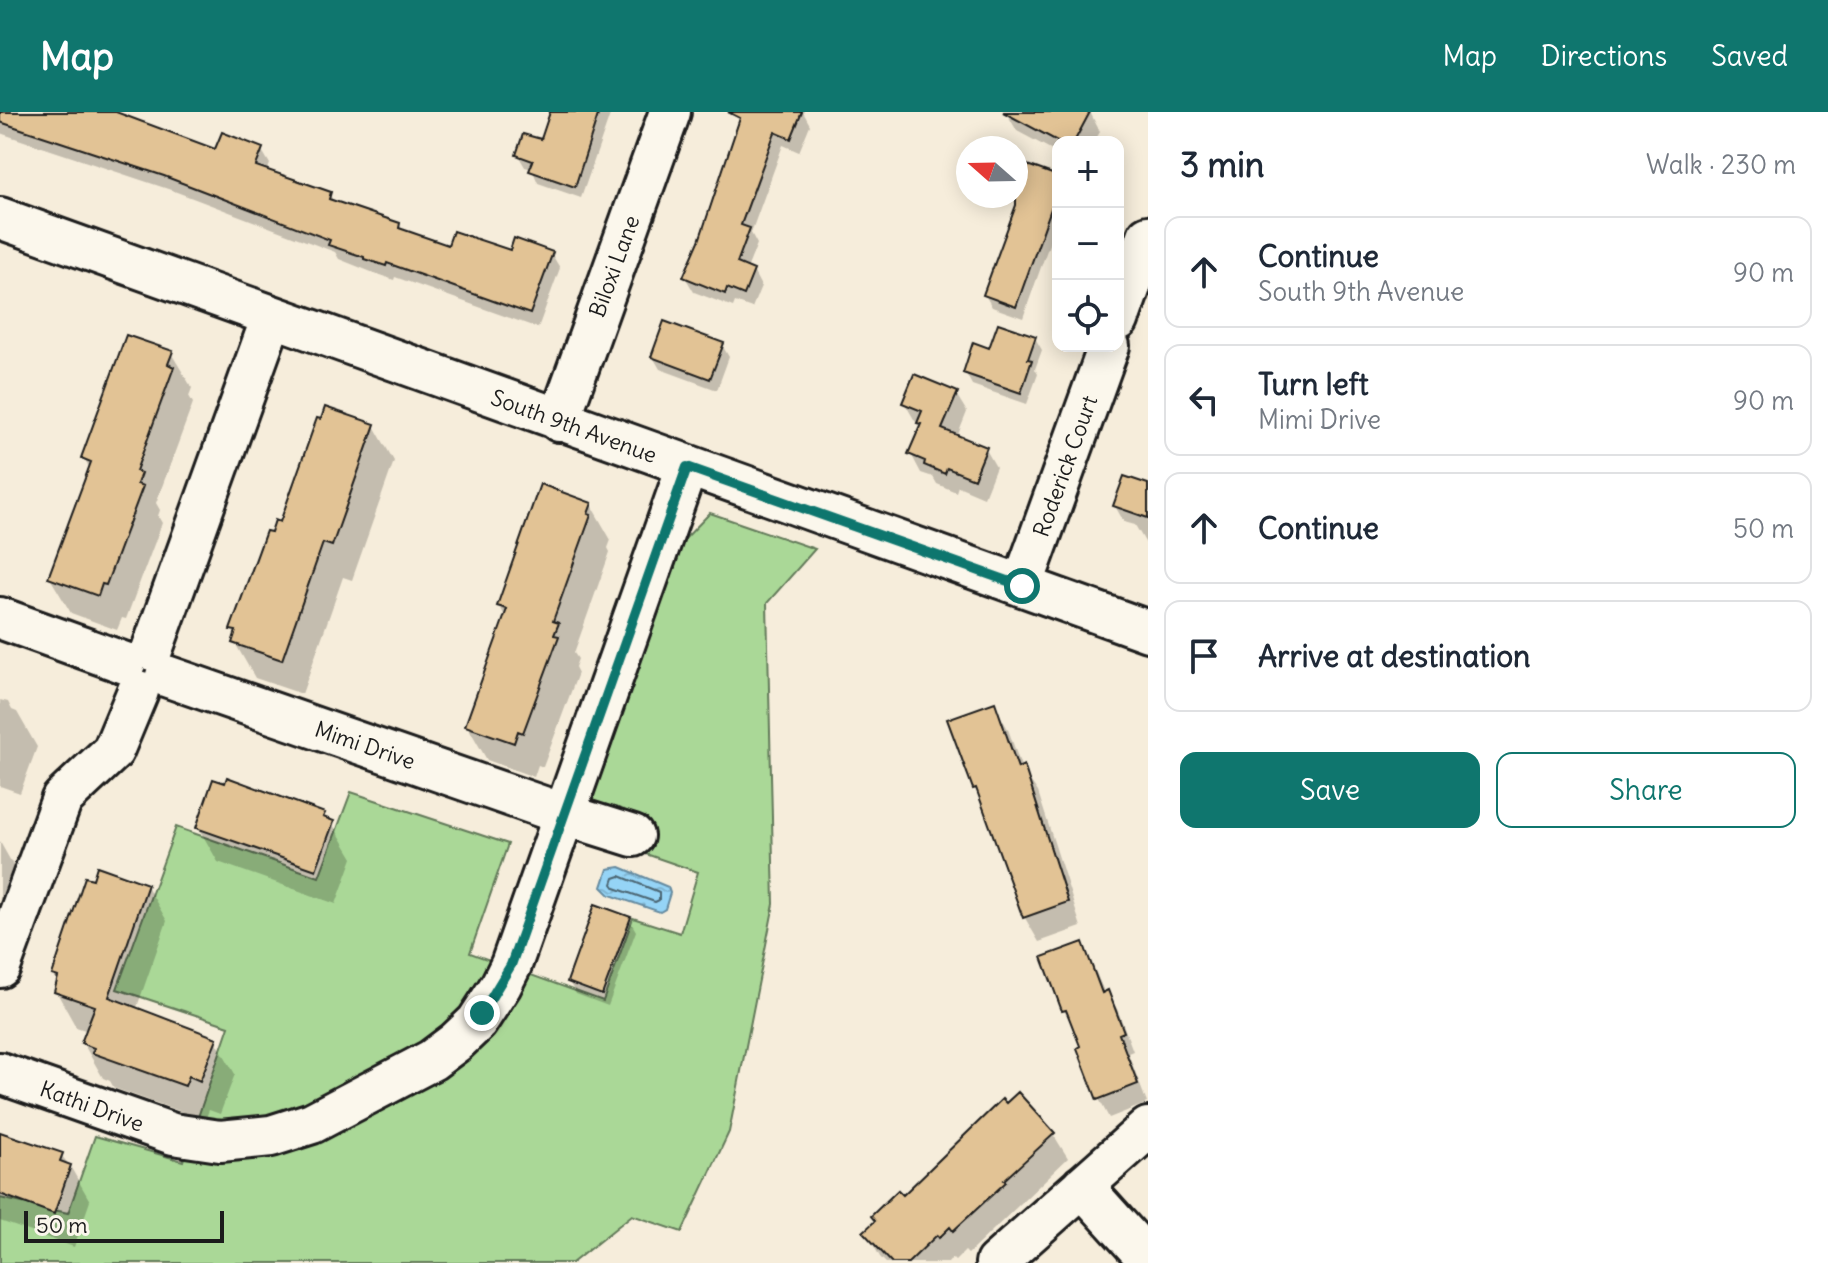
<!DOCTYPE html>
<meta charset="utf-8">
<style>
:root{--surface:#fff;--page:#f2f2f3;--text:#1f2937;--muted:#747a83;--line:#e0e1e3;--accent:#0f766e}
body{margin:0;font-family:Delius,sans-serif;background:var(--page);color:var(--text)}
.controls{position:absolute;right:24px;top:24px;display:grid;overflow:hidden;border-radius:16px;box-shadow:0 4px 20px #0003}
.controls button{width:72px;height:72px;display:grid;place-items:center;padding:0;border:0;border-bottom:2px solid var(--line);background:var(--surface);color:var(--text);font:40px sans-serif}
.compass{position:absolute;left:956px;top:24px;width:72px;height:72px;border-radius:50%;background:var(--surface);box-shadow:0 4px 20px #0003;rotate:290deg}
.scale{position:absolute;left:24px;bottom:20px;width:200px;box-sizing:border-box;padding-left:8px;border:4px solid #1c1c1c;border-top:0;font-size:22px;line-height:28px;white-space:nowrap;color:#1c1c1c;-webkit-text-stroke:6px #fbf7ec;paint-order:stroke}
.stop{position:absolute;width:24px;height:24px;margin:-18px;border:6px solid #0f766e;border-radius:50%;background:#fff}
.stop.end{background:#0f766e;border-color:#fff;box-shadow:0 2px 8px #0008}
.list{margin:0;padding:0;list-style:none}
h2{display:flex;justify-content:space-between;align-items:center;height:104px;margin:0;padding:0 32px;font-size:34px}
h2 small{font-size:26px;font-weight:400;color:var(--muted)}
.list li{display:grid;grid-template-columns:52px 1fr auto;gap:24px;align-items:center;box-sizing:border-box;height:112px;margin:0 16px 16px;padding:0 16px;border:2px solid var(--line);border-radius:16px}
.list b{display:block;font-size:30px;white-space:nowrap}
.list p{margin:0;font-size:26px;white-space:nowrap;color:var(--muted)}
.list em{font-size:26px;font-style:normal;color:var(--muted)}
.actions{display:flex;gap:16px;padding:24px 32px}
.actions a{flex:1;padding:18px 0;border:2px solid var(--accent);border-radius:16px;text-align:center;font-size:28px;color:var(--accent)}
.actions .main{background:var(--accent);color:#fff}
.icon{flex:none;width:44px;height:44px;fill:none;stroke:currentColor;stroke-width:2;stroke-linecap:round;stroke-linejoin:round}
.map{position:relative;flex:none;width:1148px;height:1151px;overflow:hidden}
header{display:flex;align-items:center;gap:48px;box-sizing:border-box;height:112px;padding:0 40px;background:var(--accent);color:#fff}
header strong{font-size:38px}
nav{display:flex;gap:44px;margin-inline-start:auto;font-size:28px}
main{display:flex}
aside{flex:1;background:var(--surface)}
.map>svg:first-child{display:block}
.green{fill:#aad897;stroke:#637a5a;stroke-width:2}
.water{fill:url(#water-ripples);stroke:#658a9f;stroke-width:2}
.shadow{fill:#0003}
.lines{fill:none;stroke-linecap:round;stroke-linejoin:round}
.shore{stroke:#4c6673;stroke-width:2}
.building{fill:#e2c395;stroke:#1c1c1c;stroke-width:2}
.minor-casing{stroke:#1c1c1c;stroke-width:46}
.minor{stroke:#fbf7ec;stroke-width:40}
.route{stroke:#0f766e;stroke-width:10}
.labels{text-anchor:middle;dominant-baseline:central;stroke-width:6;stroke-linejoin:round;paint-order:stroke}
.street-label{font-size:22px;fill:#1c1c1c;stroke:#fbf7ec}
</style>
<header>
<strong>Map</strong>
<nav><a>Map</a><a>Directions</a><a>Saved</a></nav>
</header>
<main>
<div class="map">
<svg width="1148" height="1151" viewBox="0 0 1148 1151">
<defs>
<pattern id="water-ripples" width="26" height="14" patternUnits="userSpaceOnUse" patternTransform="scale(2)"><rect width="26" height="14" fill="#95d4f6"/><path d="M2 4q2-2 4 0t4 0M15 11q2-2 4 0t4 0" fill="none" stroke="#80b5d2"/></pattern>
</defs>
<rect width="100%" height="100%" fill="#f6eddb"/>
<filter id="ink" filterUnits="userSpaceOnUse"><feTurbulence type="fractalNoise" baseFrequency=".0125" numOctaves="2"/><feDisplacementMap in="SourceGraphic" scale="16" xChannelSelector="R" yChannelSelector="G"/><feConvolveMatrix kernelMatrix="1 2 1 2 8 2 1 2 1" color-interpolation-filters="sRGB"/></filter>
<g filter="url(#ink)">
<!-- green -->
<path class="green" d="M710 401 815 437 767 491 774 792 729 1020 682 1120 632 1103 572 1151H0V1086L68 1101 95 1024 183 1049 229 914 117 877 176 715 319 765 351 680 508 732 470 841 603 889 633 806 680 821 698 760 576 718 676 436Z"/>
<!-- water -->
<path class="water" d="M620 755 668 775 670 781 665 797 660 800 610 783 602 775 608 757Z"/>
<!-- shadow -->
<path class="shadow" d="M0 0H110L216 40 261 37 270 52 267 60 329 82 335 91 399 112 403 119 450 135 551 141 560 156 538 216 395 165 394 168 374 161 339 147 335 140 174 79 0 21Z
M552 0H611L581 86 538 71 532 57 525 55 518 43 542 30Z
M745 0H803L810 13 799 40 783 33 751 121 757 132 747 157 753 159 761 174 752 196 735 190 733 195 694 180 685 165 701 130Z
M1006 0H1090L1100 20 1094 30H1058V41L1017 19Z
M1016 52 1058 66V107L1023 206 992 195 985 183 1019 90 1011 84H1016Z
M1035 226 1042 238 1035 257 1038 262 1027 292 972 273 965 260 991 238Z
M722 233 729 245 717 278 660 257 653 245Z
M171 241 192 276 189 284 193 291 156 391 160 398 158 404 162 411 126 507 122 506 117 518 71 501 50 466 90 357 84 346Z
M956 282 967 300 957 325 985 336 996 355 984 385 958 374 956 380 937 372 933 365 921 361 911 342 922 314 915 309 904 290Z
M374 314 394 349 352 468 343 465 302 582 255 566 235 531 237 524 233 517 272 423Z
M1148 374V435L1135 413 1124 410 1115 394Z
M591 393 611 428 608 436 610 440 574 541 578 547 575 555 578 561 543 655 538 653 534 665 487 648 467 613 506 506 499 493Z
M0 588 8 590 12 598 17 600 37 635 20 681 0 674Z
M994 593 1008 617 1022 657 1038 680 1081 815 1039 830 1025 806 983 691 975 676Z
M323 703 327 709 332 711 353 746 336 792 218 750 198 715Z
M0 730 13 753 0 789Z
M147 774 167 809 136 898 215 927 235 962 220 1002 209 998 205 1008 114 976 110 969 103 966 83 931 88 919 76 915 56 879 59 871 54 862Z
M629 807 636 819 608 894 576 882 569 870Z
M1082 832 1092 851 1105 882 1108 881 1118 899 1133 939 1128 941 1147 991 1109 1006 1099 987 1079 937 1083 935 1064 898Z
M0 1021 61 1043 70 1054 90 1089 74 1135 0 1109Z
M1053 1022 1068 1046 968 1142 965 1139 955 1149 952 1146 948 1151H886L880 1145 866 1120Z"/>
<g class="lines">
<!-- shore -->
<path class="shore" d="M620 764 659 780V788L655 790 615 776 612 772 614 766Z"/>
</g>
<!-- building -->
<path class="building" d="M0 0H116L215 37 222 20 263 36 256 54 331 80 329 87 400 111 399 116 448 133 453 119 510 138 514 126 553 140 530 202 387 151 386 154 364 147V145L328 133 330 128 164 64 0 10Z
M550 0H599L575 75 529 59 533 49 516 43 523 22 541 27Z
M728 0H802L791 27 775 20 741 113 750 116 737 151 754 158 744 183 727 176 725 182 683 165 699 129 740 6Z
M1003 0H1090L1074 30H1059Z
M1016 49 1058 64V77L1016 195 983 183 1016 93Z
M664 209 724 231 710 267 651 245Z
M998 211 1036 224 1028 247 1032 248 1021 281 963 261 973 230 989 236Z
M126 223 173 239 168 252 174 255 136 359 141 361 137 372 143 374 106 473 102 472 98 484 48 466 91 350 81 346Z
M914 262 958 280 942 317 987 335 974 367 947 356 945 362 924 353 925 349 908 342 921 312 917 311 922 299 902 291Z
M325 295 375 312 332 434 323 431 282 548 232 531 236 519 230 518 266 419 271 420 275 408 280 410 317 306 321 307Z
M1124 364 1148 372V406L1113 394Z
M540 372 592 391 588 402 591 403 553 509 559 511 554 523 559 524 523 621 518 619 514 631 465 614 507 497 497 494Z
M995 590 1018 656 1024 653 1068 790 1023 806 976 676 973 677 947 607Z
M227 665 325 701 323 705 334 709 316 758 196 716 213 667 225 671Z
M97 754 148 772 109 885 217 926 200 969 189 964 185 974 92 941 94 936 81 931 95 894 54 880 58 865 52 863 85 765 93 767Z
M595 792 631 805 602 883 567 870Z
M1083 830 1102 881 1108 878 1124 920 1119 922 1138 972 1097 988 1077 936 1080 934 1066 898 1062 899 1042 845Z
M1018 980 1055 1021 1004 1068 1006 1070 953 1119 950 1115 939 1126 937 1123 908 1151H892L863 1120 875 1109 871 1104 898 1078 903 1083 1002 987 1006 991Z
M0 1020 63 1041 60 1049 71 1053 54 1102 0 1082Z"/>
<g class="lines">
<!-- minor casing -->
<g class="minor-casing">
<path id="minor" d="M0 106 1148 519
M1118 208 1148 124
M559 309 670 0
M1022 474 1109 234
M0 506 125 551
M152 538 272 205
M166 564 563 702 633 724
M0 855 62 687 113 639 138 579
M0 961 173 1022 220 1029 271 1024 312 1011 432 948 456 930 477 910 501 873 511 853 687 355
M1082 1074 1148 1147
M996 1151 1148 1016"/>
</g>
<!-- minor -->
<use href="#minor" class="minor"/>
</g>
</g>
<g class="lines" filter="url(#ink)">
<!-- route -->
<path class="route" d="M482 901 511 853 687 355 1022 474"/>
</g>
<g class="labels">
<!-- street labels -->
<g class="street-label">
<text transform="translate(614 154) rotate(-70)">Biloxi Lane</text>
<text transform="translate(574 314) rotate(20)">South 9th Avenue</text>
<text transform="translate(1065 354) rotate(-70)">Roderick Court</text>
<text transform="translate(365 633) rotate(19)">Mimi Drive</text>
<text transform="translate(92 994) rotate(20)">Kathi Drive</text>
</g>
</g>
</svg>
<div class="controls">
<button>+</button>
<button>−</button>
<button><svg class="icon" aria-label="locate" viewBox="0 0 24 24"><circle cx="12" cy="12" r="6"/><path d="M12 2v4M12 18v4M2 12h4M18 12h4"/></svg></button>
</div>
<svg class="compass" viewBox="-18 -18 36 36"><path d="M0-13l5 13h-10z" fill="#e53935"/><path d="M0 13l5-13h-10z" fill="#747a83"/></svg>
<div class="scale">50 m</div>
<div class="stop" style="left:1022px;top:474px"></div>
<div class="stop end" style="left:482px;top:901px"></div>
</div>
<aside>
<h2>3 min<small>Walk · 230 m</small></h2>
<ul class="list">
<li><svg class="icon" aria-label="ahead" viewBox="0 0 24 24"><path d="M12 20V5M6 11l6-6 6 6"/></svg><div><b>Continue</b><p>South 9th Avenue</p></div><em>90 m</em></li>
<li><svg class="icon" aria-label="left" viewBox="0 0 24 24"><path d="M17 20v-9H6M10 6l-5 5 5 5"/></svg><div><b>Turn left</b><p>Mimi Drive</p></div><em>90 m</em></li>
<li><svg class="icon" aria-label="ahead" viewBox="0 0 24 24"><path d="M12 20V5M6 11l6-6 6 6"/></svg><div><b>Continue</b></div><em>50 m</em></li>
<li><svg class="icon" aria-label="arrive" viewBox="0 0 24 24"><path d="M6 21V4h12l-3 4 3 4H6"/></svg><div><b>Arrive at destination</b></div></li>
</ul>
<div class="actions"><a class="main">Save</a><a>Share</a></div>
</aside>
</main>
